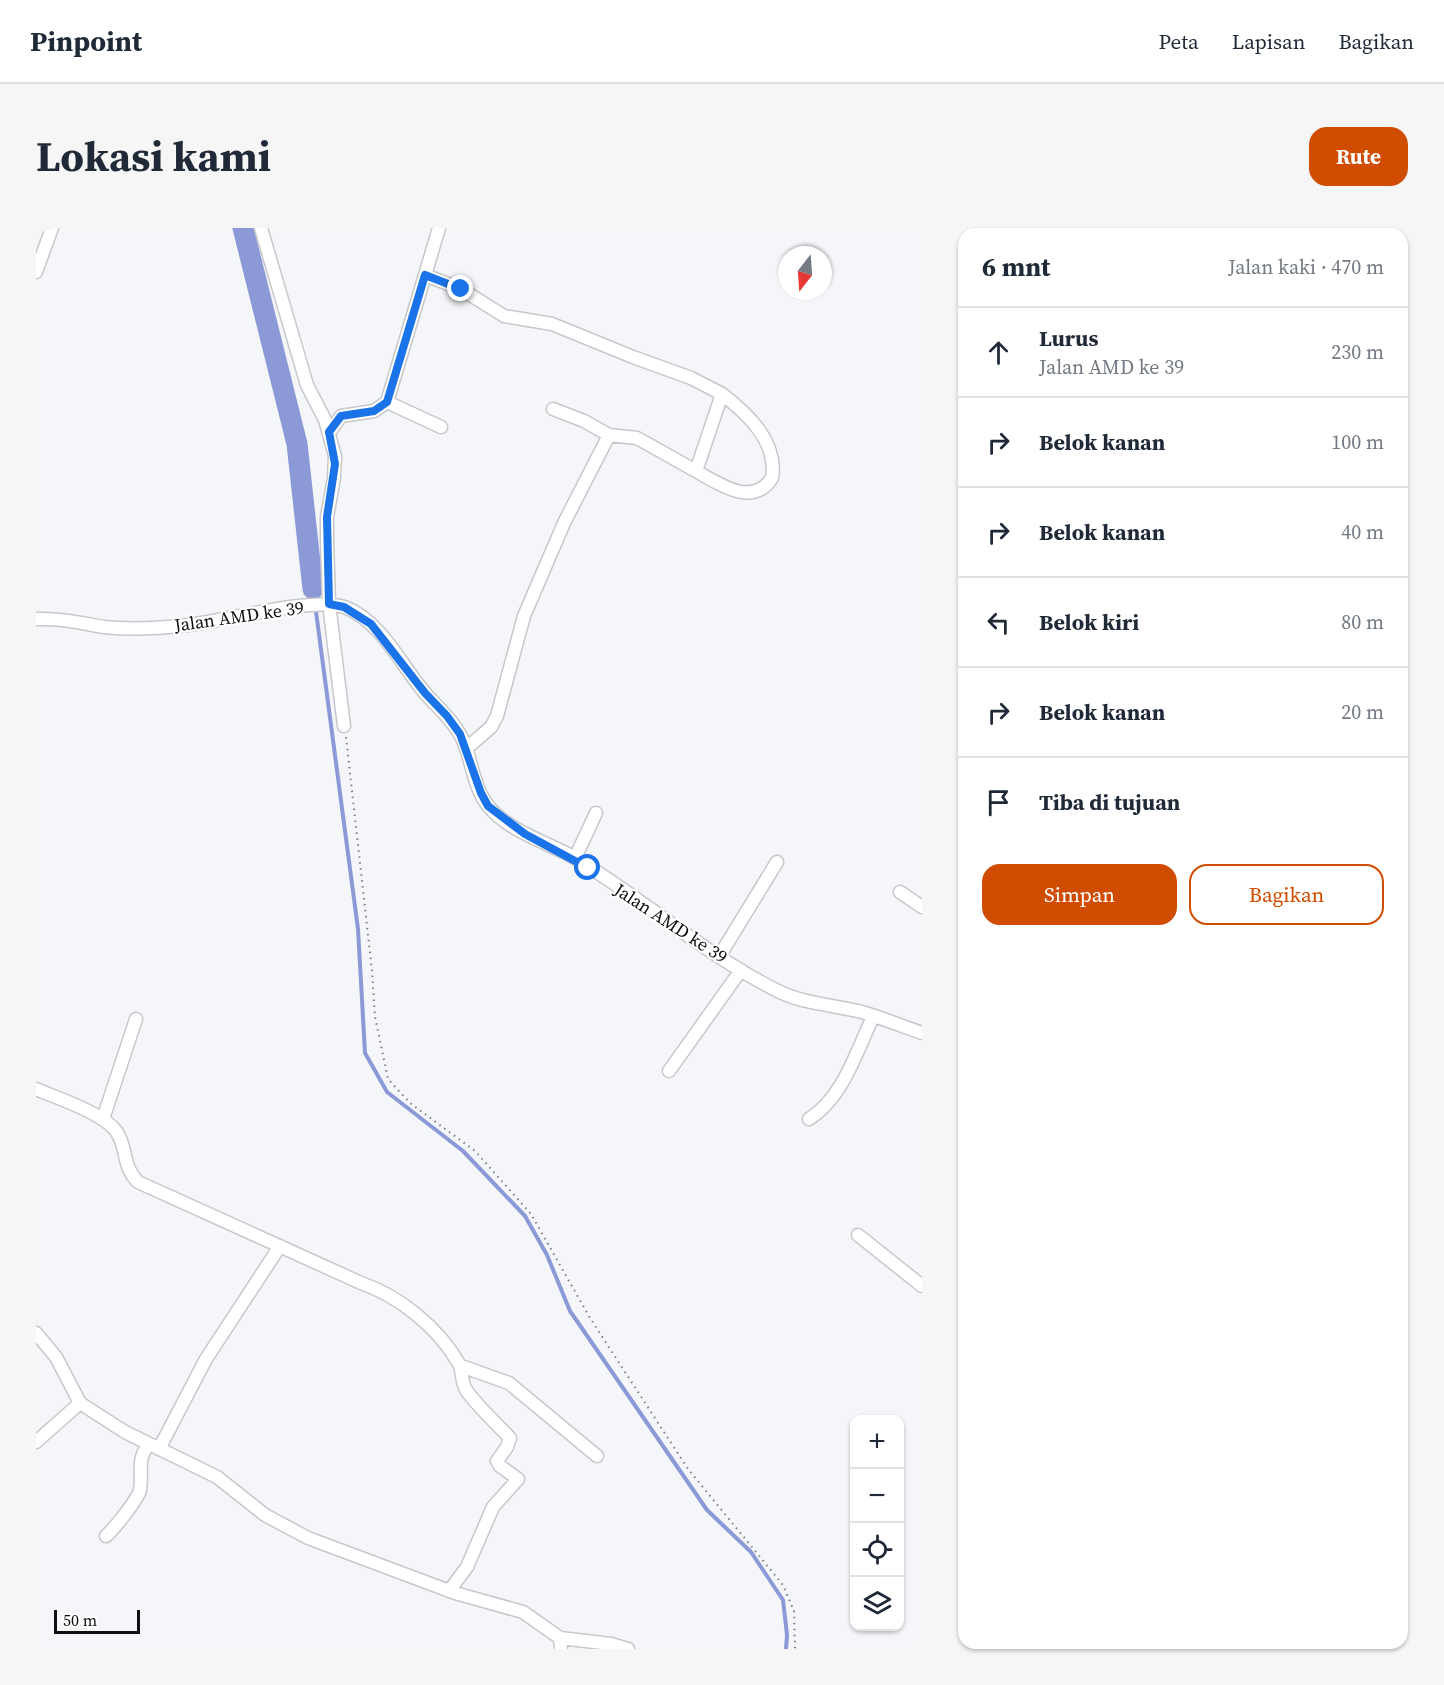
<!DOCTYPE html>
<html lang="id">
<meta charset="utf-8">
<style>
:root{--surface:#fff;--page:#f6f6f7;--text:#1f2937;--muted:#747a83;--line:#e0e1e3;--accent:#d04c00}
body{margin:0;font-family:"Source Serif 4",serif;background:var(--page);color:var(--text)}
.controls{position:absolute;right:18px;bottom:18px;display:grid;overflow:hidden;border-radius:12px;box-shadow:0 2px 4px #0004}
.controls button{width:54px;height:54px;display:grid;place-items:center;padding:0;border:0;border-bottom:2px solid var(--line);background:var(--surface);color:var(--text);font:30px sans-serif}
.compass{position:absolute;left:742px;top:18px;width:54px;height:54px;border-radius:50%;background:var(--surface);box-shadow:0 2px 4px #0004;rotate:197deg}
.scale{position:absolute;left:18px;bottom:15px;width:86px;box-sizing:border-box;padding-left:6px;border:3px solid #0f0f10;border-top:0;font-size:16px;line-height:21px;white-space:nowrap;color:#0f0f10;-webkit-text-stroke:4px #fff;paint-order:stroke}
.stop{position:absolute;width:18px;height:18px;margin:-14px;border:4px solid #1a73e8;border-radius:50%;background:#fff}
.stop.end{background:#1a73e8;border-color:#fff;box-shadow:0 2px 6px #0008}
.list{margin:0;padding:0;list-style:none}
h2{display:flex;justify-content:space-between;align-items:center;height:78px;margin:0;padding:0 24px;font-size:26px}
h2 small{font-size:20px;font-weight:400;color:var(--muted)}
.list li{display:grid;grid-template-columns:39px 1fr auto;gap:18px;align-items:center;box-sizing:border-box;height:90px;padding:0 24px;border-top:2px solid var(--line)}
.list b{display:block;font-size:22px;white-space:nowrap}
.list p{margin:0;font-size:20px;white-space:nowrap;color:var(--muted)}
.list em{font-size:20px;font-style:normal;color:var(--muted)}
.actions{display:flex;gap:12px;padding:18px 24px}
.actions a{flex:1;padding:14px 0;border:2px solid var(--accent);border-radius:18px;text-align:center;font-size:21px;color:var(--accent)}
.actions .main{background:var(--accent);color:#fff}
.icon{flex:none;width:33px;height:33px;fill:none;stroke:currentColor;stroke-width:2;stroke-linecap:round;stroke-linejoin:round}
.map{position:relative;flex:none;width:886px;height:1421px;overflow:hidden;border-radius:18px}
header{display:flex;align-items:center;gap:36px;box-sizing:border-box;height:84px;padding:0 30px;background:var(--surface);border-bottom:2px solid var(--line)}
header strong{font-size:28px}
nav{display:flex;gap:33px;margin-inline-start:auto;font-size:21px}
.intro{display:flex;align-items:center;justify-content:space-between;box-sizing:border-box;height:144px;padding:0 36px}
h1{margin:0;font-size:42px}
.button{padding:15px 27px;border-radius:18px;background:var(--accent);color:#fff;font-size:21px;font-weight:700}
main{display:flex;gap:36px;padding:0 36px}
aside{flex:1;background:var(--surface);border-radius:18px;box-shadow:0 2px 4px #0004}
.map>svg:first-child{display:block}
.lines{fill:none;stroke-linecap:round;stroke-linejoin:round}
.stream{stroke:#8b9ad7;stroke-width:4}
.river{stroke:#8b9ad7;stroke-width:21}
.minor-casing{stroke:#c7c8cb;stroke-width:15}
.path{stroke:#7e7e80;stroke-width:2;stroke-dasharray:1.5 4.5;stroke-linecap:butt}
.minor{stroke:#fff;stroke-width:12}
.route{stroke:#1a73e8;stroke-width:8}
.labels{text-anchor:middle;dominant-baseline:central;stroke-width:4.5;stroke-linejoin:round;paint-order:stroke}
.street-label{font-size:18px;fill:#0f0f10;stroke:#fff}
</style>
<header>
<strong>Pinpoint</strong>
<nav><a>Peta</a><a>Lapisan</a><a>Bagikan</a></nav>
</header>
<div class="intro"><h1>Lokasi kami</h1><a class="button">Rute</a></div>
<main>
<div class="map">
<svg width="886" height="1421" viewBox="0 0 886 1421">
<rect width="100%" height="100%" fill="#f5f6f9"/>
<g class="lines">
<!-- stream -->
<path class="stream" d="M277 361 322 701 329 825 351 864 427 923 489 988 511 1027 534 1083 671 1282 715 1324 747 1372 751 1407 750 1421"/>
<!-- river -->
<path class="river" d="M207 0 261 216 277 361"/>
<!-- minor casing -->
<g class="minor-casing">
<path id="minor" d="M225 0 271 157 289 192 299 228 298 250 291 289V312L293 376 308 498
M0 44 16 0
M389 47 403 0
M351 174 405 199
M293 205 305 188 338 183 351 174 389 47 425 61 468 88 516 96 597 129 655 150 686 166 660 243 601 210 573 207 548 193 517 181
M660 243C683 256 717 280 736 250 742 214 712 186 686 166
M0 391C23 390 45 395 68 399 95 402 127 400 153 397 189 393 281 367 311 380 346 395 365 437 389 465 402 480 417 492 426 510 436 531 437 560 453 579 474 604 511 614 539 630 607 671 672 729 744 764 769 776 799 777 826 784 846 790 866 798 886 805
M431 520 455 499 461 488 488 388 528 295 573 207
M539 630 560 585
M864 664 886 679
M684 727 741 634
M633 843 705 742
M0 861C21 870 67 885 80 903 92 919 85 937 102 954L325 1055C363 1068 403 1100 423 1136 427 1144 425 1153 430 1162 442 1179 460 1195 474 1210L471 1219 461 1233 464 1238 482 1251 457 1279 431 1339 413 1363
M67 891 100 791
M773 891C807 870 820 824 837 789
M822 1007 886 1058
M0 1105 20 1129 44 1175 89 1204 181 1249 229 1287 272 1310 419 1365 487 1384 524 1410 525 1421
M425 1138 473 1155 561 1228
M0 1214 44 1175
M123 1221 170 1131 244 1018
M70 1308C78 1301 102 1271 104 1262 107 1243 100 1232 113 1216
M524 1410 575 1416 592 1421"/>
</g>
<!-- path -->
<path class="path" d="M310 509 336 743 339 789 352 851 374 875 439 923 495 986 554 1090 652 1241 747 1357 758 1383 759 1421"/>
<!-- minor -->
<use href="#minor" class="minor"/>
</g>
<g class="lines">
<!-- route -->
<path class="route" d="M425 61 389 47 351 174 338 183 305 188 293 204 299 236 291 289 293 376 308 379 335 396 389 465 411 488 424 506 445 565 452 578 489 606 552 640"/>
</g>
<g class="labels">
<!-- street labels -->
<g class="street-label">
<text transform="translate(203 388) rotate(-8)">Jalan AMD ke 39</text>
<text transform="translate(635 695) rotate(33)">Jalan AMD ke 39</text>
</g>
</g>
</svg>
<div class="controls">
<button>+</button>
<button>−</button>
<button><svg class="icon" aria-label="locate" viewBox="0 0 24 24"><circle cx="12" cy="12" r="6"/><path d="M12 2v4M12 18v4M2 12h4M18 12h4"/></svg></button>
<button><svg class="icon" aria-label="layers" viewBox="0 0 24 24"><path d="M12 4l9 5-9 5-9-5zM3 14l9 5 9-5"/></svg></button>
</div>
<svg class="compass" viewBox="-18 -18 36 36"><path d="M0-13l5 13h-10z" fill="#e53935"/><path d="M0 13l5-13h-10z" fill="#747a83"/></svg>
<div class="scale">50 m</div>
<div class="stop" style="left:552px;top:640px"></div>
<div class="stop end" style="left:425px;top:61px"></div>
</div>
<aside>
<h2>6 mnt<small>Jalan kaki · 470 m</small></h2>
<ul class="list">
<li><svg class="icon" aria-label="ahead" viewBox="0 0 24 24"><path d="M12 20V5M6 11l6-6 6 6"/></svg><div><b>Lurus</b><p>Jalan AMD ke 39</p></div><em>230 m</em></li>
<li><svg class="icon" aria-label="right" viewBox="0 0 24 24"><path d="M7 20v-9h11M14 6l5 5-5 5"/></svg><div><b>Belok kanan</b></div><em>100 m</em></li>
<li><svg class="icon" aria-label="right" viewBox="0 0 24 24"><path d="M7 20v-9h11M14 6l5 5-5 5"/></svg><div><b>Belok kanan</b></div><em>40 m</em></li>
<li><svg class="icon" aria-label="left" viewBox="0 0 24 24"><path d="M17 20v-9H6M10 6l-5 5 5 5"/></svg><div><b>Belok kiri</b></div><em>80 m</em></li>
<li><svg class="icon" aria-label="right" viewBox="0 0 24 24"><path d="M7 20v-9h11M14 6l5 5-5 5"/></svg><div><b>Belok kanan</b></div><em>20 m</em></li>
<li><svg class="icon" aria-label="arrive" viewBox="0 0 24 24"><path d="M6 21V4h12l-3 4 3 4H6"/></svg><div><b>Tiba di tujuan</b></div></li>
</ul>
<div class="actions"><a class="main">Simpan</a><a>Bagikan</a></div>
</aside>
</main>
